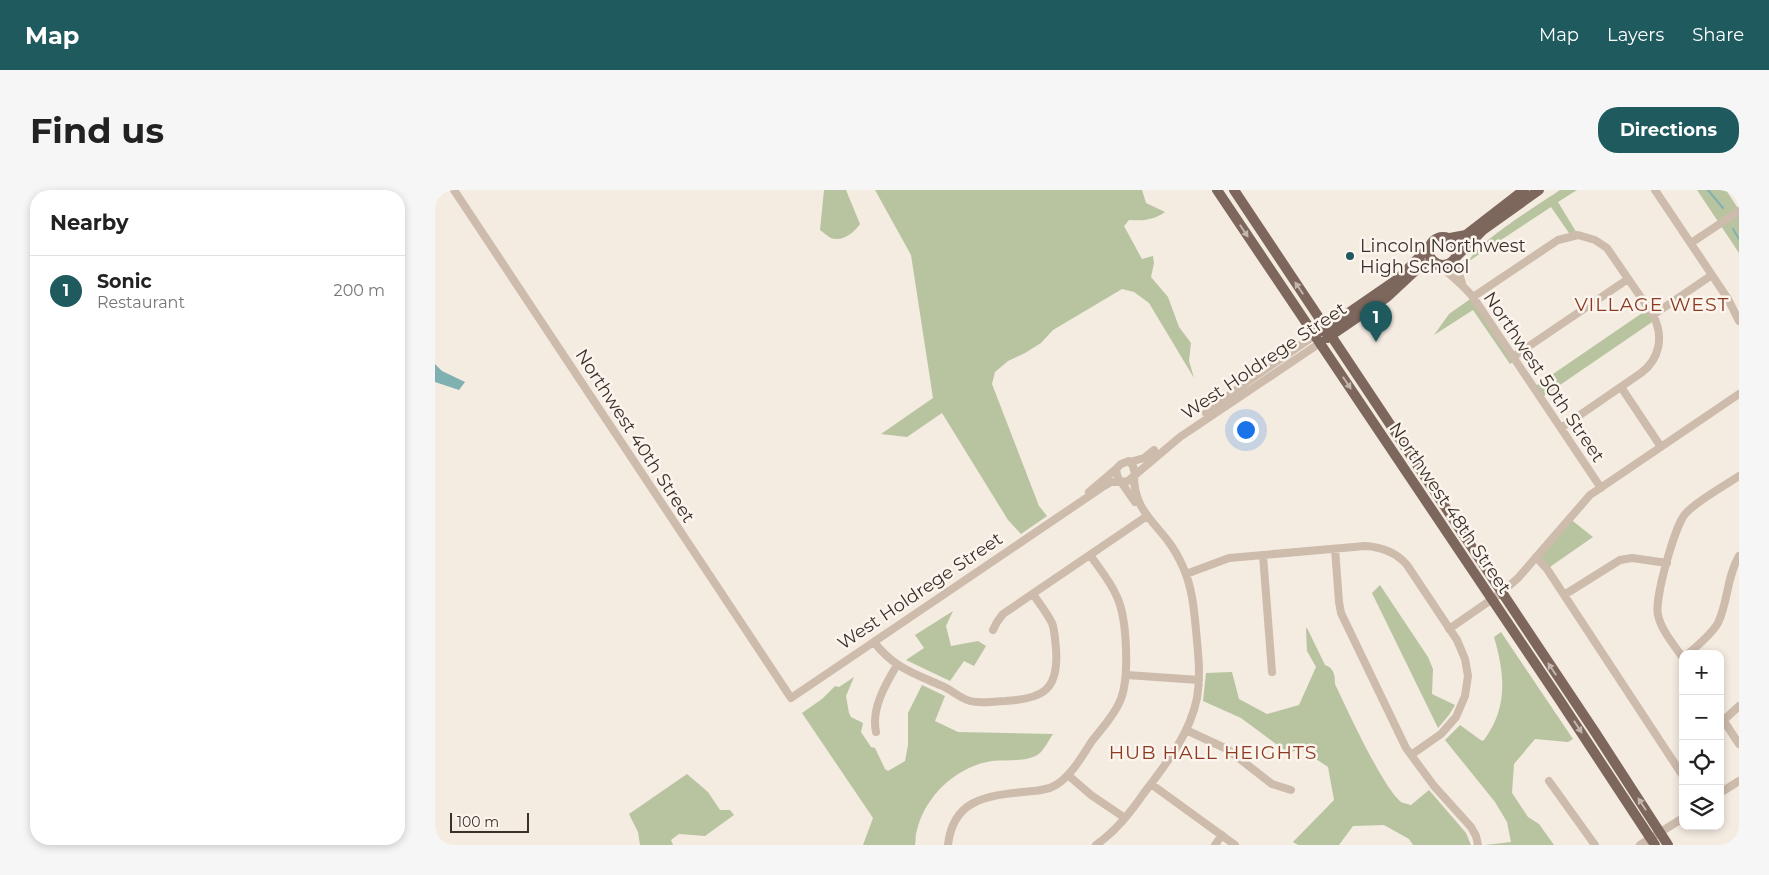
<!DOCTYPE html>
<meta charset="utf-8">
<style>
:root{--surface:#fff;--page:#f6f6f6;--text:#222;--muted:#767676;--line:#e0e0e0;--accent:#1f5a5e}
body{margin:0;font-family:Montserrat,sans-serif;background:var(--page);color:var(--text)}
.controls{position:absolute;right:15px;bottom:15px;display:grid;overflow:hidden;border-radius:10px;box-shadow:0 2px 8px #0003}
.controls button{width:45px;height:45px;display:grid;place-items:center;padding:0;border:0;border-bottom:1px solid var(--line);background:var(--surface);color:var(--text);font:25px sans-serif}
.scale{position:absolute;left:15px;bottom:12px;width:79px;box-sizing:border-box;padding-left:5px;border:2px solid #3b302b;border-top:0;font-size:14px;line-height:18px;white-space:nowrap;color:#3b302b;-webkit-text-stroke:4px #fbf5ee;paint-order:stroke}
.you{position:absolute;left:810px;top:239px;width:18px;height:18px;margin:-12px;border:4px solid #fff;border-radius:50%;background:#1a73e8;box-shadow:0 0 0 8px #1a73e833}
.badge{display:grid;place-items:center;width:32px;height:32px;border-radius:50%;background:var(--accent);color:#fff;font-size:16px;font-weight:700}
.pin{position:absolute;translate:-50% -41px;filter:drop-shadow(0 1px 2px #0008)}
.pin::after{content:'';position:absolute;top:26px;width:18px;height:15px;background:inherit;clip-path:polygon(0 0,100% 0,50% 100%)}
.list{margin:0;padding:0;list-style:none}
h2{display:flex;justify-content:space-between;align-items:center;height:65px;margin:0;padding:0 20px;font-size:21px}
h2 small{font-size:16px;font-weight:400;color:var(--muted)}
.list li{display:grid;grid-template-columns:32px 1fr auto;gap:15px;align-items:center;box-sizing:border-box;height:70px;padding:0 20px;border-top:1px solid var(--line)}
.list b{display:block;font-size:19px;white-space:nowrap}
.list p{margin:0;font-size:16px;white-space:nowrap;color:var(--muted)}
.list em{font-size:16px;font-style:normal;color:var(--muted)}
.icon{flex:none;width:28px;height:28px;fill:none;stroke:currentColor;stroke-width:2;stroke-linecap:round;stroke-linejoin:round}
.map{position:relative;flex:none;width:1304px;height:655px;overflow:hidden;border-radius:20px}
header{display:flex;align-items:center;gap:30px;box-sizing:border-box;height:70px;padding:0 25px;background:var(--accent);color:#fff}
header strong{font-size:24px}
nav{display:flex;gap:28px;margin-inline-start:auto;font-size:18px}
.intro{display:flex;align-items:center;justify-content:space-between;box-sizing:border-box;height:120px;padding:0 30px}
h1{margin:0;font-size:35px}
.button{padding:12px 22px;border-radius:20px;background:var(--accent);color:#fff;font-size:18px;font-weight:700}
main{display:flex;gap:30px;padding:0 30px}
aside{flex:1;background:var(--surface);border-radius:20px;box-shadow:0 2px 8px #0003}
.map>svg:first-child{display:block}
.green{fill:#b8c4a0}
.water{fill:#7fb0b2}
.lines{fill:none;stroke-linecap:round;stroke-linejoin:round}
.stream{stroke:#7fb0b2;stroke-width:2}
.minor{stroke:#cdbbac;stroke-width:8}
.major{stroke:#7d675c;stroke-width:10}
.oneway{fill:#c2b5ac}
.poi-dot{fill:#1f5a5e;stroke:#fbf5ee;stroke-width:2}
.labels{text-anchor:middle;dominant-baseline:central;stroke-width:5;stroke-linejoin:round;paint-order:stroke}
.poi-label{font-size:18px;fill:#3b302b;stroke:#fbf5ee;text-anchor:start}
.street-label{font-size:18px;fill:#3b302b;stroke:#fbf5ee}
.neighbourhood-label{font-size:19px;letter-spacing:1px;fill:#8c3b22;stroke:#fbf5ee}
</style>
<header>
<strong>Map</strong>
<nav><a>Map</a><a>Layers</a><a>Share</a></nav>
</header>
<div class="intro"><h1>Find us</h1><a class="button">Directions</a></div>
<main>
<aside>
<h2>Nearby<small></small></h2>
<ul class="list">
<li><span class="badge">1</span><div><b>Sonic</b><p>Restaurant</p></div><em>200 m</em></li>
</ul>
</aside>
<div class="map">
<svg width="1304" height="655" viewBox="0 0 1304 655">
<rect width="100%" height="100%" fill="#f4ebe1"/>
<!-- green -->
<path class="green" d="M389 0H411L425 34C419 43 407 52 396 48 392 46 388 42 385 40Z
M440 0H707L711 13 730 22C719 30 708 31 694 30L689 36 707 69 718 66 719 73 716 87 733 107 744 137 756 153 754 171 759 188 714 113 699 102 687 99 618 140 606 153 590 163 573 171 560 182 557 194 604 316 612 326 586 344 573 330 507 223 472 247 446 244 498 208 476 65Z
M1125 0H1142L1123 12 1143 45 1136 46 1116 17 1034 71C1041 53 1106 13 1125 0Z
M1262 0H1291L1304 20V63Z
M1038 107 1081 170 1075 174 1038 120 999 145 1014 124Z
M1213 119 1220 130 1106 208 1099 197Z
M1134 328 1158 347 1112 379 1101 367Z
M945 395 993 467 998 479 997 504 1020 515 1014 525 1003 538 937 403Z
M518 421 511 436 516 456 543 451 551 456 539 476 529 471 515 491 471 470 489 458 480 445Z
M872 438 890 475C899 478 900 485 900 494 910 515 951 605 968 613 969 613 976 615 976 615L994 600 1031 643 1036 655H978L974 649 949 635 918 636 904 655H863L858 652 899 610 893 577 866 559 853 563 806 528 768 511 771 483 797 482 804 509 832 524 864 515 881 477 872 461 871 439Z
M1066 442 1138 549 1133 552 1100 549 1079 574 1077 603 1093 627 1104 634 1119 655H1050L1076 652 1072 632 1060 612 1010 550 1025 535 1047 551 1049 550C1073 517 1070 485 1059 447Z
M419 487 411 506 414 523 416 527 428 533 426 542 436 557 440 558 450 579 453 581 470 571 473 555V523L487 495 510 506 500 531 523 542 618 544C614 550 610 558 605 563 593 573 571 569 557 571 522 576 490 606 482 640 480 645 481 650 480 655H428L438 628 367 523 387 509 400 496 404 497Z
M252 584 273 602 285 620H295L299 625 270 646 244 644 236 650 238 655H205L203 642 194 624Z"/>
<!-- water -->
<path class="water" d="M0 174 7 181 30 192 24 200 0 192Z"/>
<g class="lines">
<!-- stream -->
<path class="stream" d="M1273 0 1288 18
M1298 39 1304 49"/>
<!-- minor -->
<path class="minor" d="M19 0 356 508 669 296 676 292H685
M1220 0 1293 109 1304 131
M1256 53 1304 21
M1021 68 1022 78 1027 93
M1004 75C1017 86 1028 95 1038 107L1166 298
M1038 107 1123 50 1143 45 1160 50 1172 58 1218 125C1229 146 1225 169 1206 183L1126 238
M1218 125 1277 85
M1078 167 1193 89
M1186 197 1226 257
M771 223 812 192 879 146
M695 272 709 268 719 260
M700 284 698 276 694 271 686 274 681 279 682 285 685 292 693 291 745 247 885 153
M686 292 700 312
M654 302 681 279
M900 359 904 412 906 423 971 558 999 596 1036 637 1041 646 1043 655
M828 365 837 482
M1101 367 1112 379 1248 586
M751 384 794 368 930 356C947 357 961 362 972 375L1022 450 1030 469 1033 486 1030 506 1021 527 1006 544 976 565
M1129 405 1185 370 1197 368 1232 373
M1014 439 1066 403 1083 388 1155 305 1304 204
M558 440 562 432 568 424 712 326
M439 452C458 477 478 483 505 495 516 499 524 508 535 511 546 514 559 511 570 511 608 509 624 500 621 459 620 450 620 441 617 433 612 423 604 413 598 404
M1253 464C1263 455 1276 445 1283 433 1293 412 1292 386 1304 366
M1248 468C1239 455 1226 440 1223 425 1219 410 1240 334 1251 323 1263 310 1289 296 1304 286
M692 485 764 490
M1285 525 1304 554
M1289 530 1304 516
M751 540 792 559 837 594 856 600
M441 542C436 519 450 495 462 475
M633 585 656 605 690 628
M1114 591 1160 655
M716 594 800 655
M1285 603 1304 591
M513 655C518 610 550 606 588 602 599 601 611 601 621 595 637 585 647 566 657 551 667 538 679 526 685 511 695 489 692 428 682 407 676 392 664 378 655 365
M661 655C681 641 695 623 709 603 731 574 755 544 762 508 766 485 763 462 761 440 759 418 757 397 748 377 744 368 739 359 733 351 716 329 699 317 699 286
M780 655 787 645
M1205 655 1248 628"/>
<!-- major -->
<path class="major" d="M782 0 1124 509 1220 655
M799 0 1160 542 1233 655
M994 61a14 14 0 1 1 28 0a14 14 0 1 1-28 0Z
M1015 48 1031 45 1089 0
M1022 66 1048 40 1104 0
M887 141 964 88 994 57
M892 148 952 107 982 79 991 74 1003 75"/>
</g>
<!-- one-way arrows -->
<defs><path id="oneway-solid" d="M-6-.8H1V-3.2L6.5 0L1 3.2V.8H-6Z" transform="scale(1.25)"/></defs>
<g class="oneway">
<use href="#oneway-solid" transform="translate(809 41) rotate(56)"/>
<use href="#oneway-solid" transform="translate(864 98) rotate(-124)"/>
<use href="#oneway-solid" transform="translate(912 193) rotate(56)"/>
<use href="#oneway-solid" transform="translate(1117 479) rotate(-124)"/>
<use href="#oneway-solid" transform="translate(1143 537) rotate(57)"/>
<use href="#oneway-solid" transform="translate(1207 614) rotate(-123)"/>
</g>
<!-- markers -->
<circle class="poi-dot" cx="915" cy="66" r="5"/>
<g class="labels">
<!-- poi labels -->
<g class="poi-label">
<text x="925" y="56">Lincoln Northwest<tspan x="925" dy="21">High School</tspan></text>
</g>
<!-- street labels -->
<g class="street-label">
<text transform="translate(829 171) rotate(-34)">West Holdrege Street</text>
<text transform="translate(1109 187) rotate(56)">Northwest 50th Street</text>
<text transform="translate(200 246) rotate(57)">Northwest 40th Street</text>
<text transform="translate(1015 318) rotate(56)">Northwest 48th Street</text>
<text transform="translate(485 401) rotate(-34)">West Holdrege Street</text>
</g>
<!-- neighbourhood labels -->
<g class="neighbourhood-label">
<text x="1217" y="114">VILLAGE WEST</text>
<text x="778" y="562">HUB HALL HEIGHTS</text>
</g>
</g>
</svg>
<div class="controls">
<button>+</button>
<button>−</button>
<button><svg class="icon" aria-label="locate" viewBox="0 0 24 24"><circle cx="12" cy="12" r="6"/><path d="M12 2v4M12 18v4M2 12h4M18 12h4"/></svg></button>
<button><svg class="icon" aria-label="layers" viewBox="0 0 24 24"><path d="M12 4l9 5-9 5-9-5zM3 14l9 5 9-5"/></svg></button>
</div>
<div class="scale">100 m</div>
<div class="you"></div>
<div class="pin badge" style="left:941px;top:152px">1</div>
</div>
</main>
